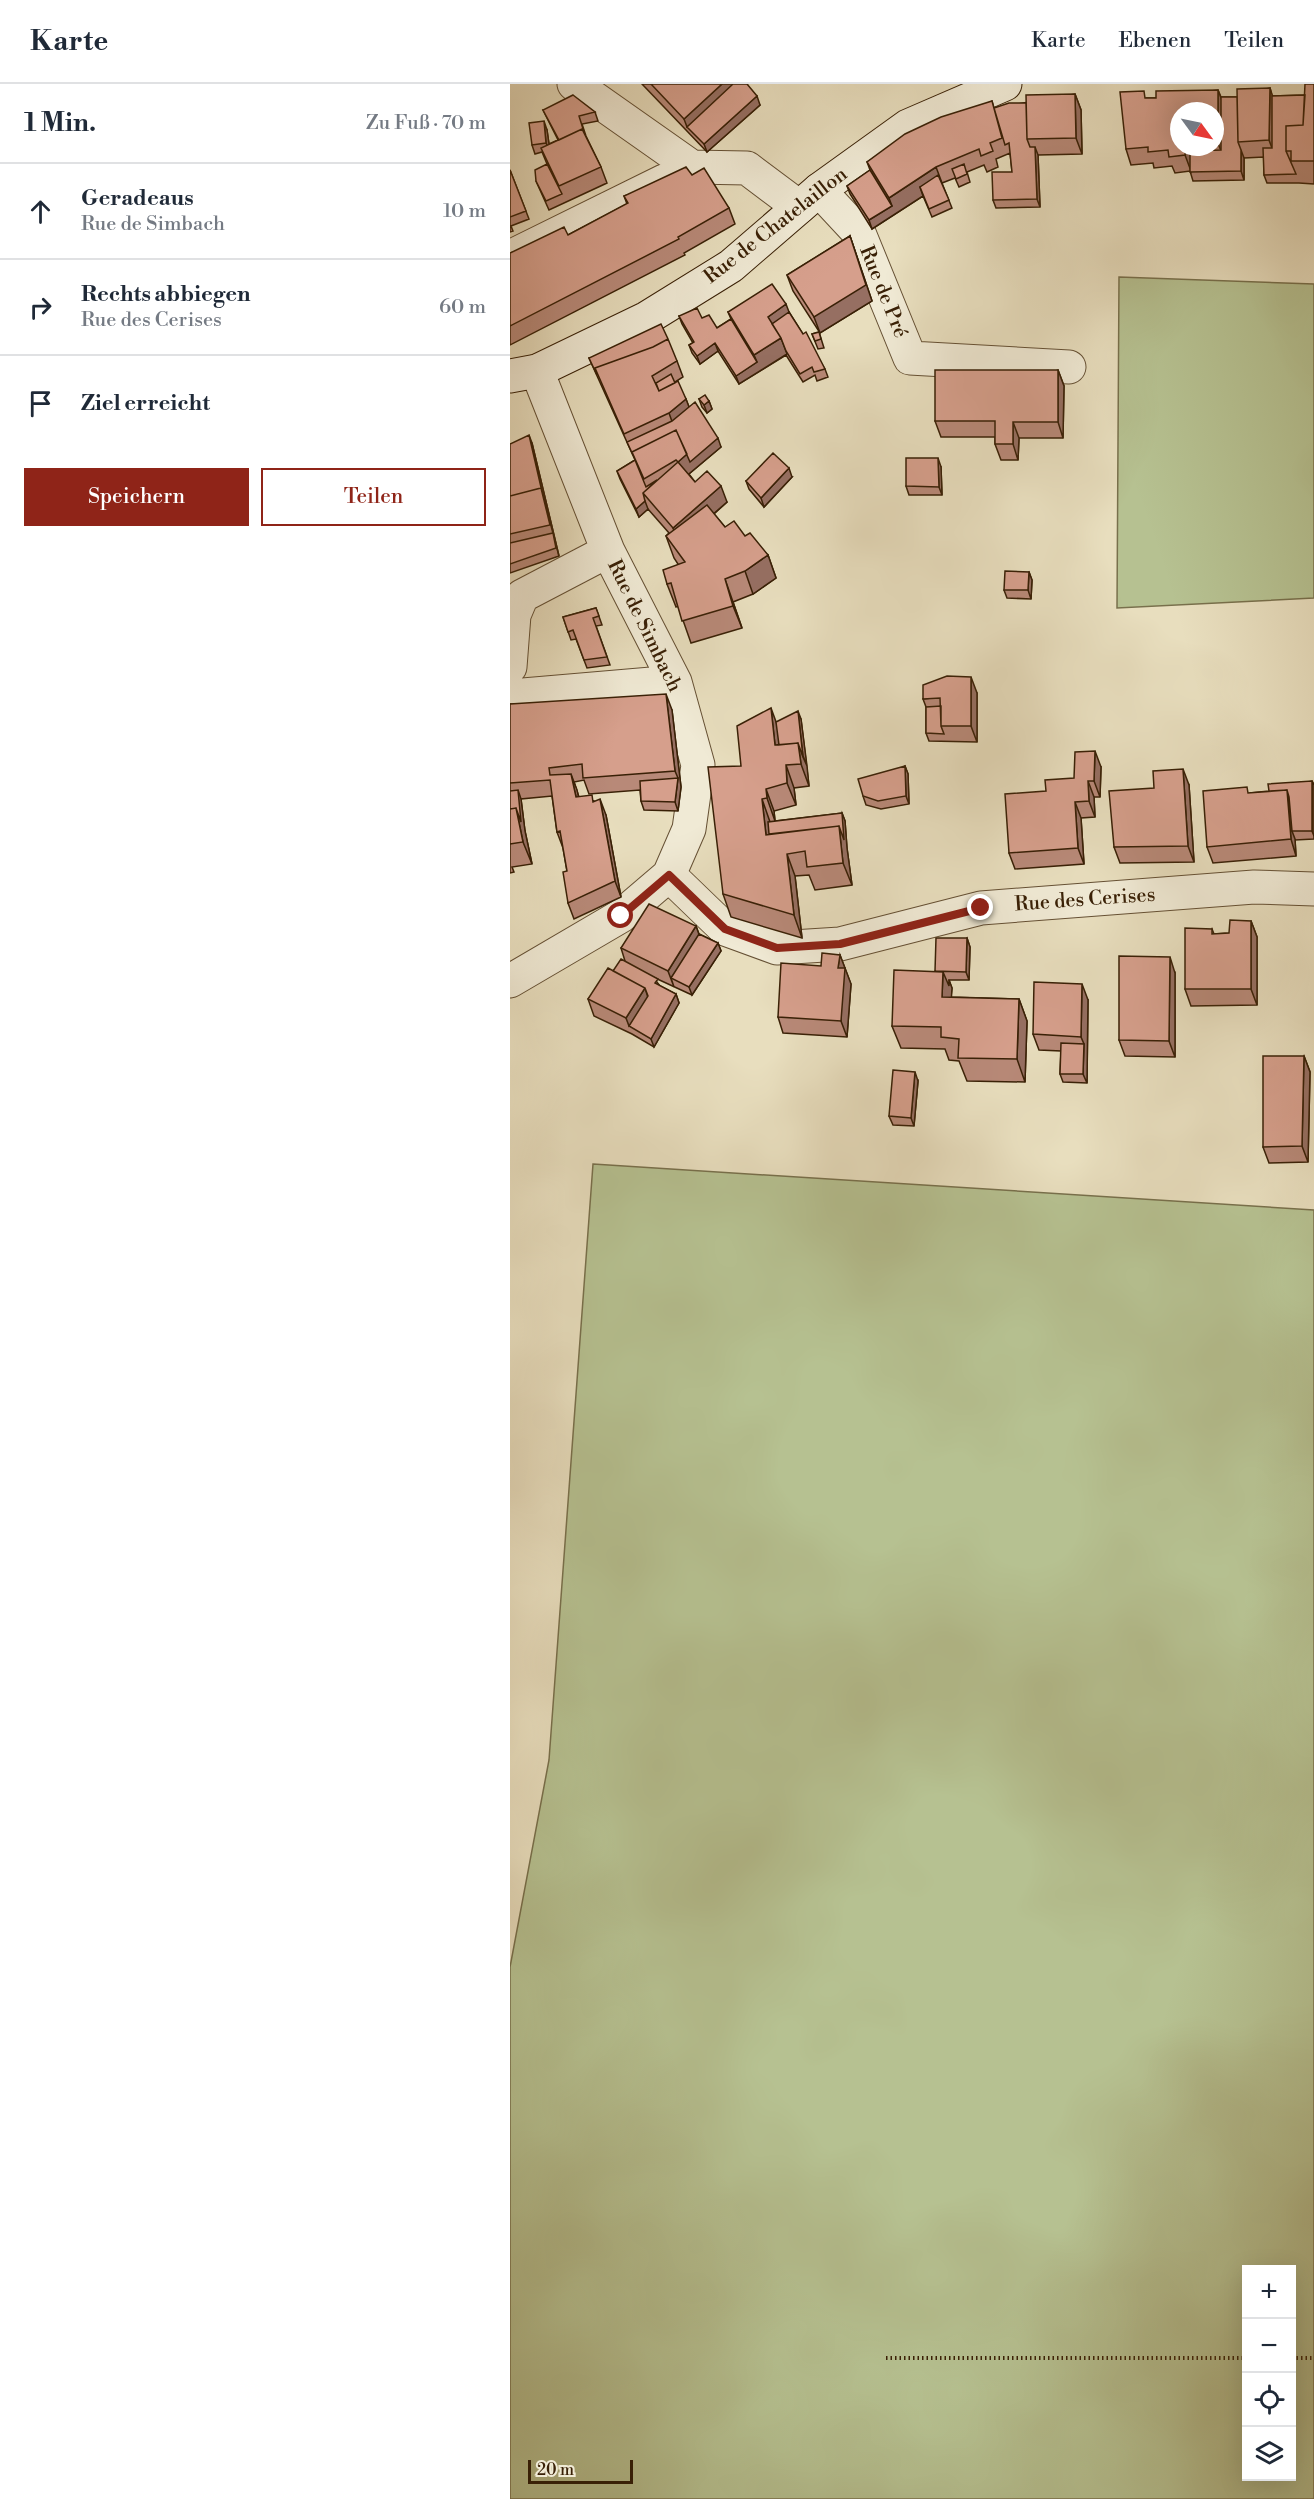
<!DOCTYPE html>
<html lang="de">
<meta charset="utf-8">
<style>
:root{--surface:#fff;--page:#f6f6f7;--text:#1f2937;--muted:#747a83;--line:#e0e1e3;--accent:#8f2418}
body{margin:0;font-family:"Libre Bodoni",serif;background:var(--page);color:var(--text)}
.controls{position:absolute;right:18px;bottom:18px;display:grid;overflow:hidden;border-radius:0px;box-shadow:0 6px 24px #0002}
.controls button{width:54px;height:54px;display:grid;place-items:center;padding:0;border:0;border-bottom:2px solid var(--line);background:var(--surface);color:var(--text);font:30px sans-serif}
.compass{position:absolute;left:660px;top:18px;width:54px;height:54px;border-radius:50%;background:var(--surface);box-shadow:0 6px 24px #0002;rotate:123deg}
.scale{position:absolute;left:18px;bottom:15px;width:105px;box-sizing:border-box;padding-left:6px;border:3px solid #392006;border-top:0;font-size:16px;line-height:21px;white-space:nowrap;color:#392006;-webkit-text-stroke:4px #f0ead5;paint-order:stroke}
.stop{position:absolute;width:18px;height:18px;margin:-14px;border:4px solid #8f2418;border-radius:50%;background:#fff}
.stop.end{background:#8f2418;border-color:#fff;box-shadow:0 2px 6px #0008}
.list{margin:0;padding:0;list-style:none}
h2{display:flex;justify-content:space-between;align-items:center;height:78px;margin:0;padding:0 24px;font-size:26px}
h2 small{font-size:20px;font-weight:400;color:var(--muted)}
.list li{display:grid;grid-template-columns:39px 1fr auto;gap:18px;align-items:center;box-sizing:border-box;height:96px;padding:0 24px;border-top:2px solid var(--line)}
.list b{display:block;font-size:22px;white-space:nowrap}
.list p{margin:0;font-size:20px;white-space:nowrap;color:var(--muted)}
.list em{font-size:20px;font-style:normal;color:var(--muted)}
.actions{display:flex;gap:12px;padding:18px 24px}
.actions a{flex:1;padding:14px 0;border:2px solid var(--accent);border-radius:0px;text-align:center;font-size:21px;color:var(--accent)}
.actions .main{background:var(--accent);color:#fff}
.icon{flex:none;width:33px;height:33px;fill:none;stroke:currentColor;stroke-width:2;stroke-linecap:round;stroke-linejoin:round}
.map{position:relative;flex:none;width:804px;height:2415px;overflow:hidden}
header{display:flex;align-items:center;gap:36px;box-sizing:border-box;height:84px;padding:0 30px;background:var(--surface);border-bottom:2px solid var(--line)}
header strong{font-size:28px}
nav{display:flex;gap:33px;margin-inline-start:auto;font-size:21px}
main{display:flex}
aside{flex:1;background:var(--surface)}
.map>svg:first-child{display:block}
.green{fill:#b6c191;stroke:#78704c;stroke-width:1.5;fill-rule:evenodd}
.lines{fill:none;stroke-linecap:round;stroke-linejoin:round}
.minor-casing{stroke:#655034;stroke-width:35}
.secondary-casing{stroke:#392006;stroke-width:35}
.path{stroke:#392006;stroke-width:4;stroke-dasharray:1.5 3;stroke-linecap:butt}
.minor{stroke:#f0ead5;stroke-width:33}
.secondary{stroke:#f0ead5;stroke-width:33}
.wall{fill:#b88978;stroke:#392006;stroke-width:1.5;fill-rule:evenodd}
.shaded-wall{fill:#966f62;stroke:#392006;stroke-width:1.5}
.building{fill:#d69f8c;stroke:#392006;stroke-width:1.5}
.route{stroke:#8f2418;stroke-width:8}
.labels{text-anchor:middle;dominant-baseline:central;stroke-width:4.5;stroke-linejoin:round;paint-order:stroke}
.street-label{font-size:20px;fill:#392006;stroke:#f0ead5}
</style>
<header>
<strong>Karte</strong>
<nav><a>Karte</a><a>Ebenen</a><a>Teilen</a></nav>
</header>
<main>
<aside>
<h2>1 Min.<small>Zu Fuß · 70 m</small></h2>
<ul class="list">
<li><svg class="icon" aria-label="ahead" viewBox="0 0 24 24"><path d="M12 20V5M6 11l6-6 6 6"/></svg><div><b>Geradeaus</b><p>Rue de Simbach</p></div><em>10 m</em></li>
<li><svg class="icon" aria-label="right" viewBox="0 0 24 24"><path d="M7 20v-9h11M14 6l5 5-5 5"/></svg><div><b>Rechts abbiegen</b><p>Rue des Cerises</p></div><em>60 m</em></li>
<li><svg class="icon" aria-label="arrive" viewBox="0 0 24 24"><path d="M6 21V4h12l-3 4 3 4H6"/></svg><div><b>Ziel erreicht</b></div></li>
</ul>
<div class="actions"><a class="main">Speichern</a><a>Teilen</a></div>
</aside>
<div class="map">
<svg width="804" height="2415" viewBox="0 0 804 2415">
<rect width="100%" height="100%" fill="#e8debe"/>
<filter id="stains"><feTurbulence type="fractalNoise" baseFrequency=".00333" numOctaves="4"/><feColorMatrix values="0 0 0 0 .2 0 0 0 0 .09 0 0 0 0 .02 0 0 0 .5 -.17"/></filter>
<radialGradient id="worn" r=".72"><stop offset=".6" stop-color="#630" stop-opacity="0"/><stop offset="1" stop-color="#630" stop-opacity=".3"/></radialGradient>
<!-- green -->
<path class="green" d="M609 193 804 200V514L607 524Z
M83 1080 804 1126V2415H0V1883L39 1676ZM736 2186H782V2392H736Z"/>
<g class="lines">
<!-- minor casing -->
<g class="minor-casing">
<path id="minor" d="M64 0 182 83 237 84 289 123
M309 106 349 149 400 274 559 283
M0 173 154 97
M0 583 4 531 12 512 98 467
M0 612 165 598
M159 791 215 845 267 864 330 860 471 824 744 803 804 805
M0 897 111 832 159 791 179 745 188 681 165 598 98 467 27 287"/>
</g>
<!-- secondary casing -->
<g class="secondary-casing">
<path id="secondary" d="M0 292 27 287 137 234 221 182 309 106 398 42 495 0"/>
</g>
<!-- path -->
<path class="path" d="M376 2274H736
M782 2274H804"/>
<!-- minor -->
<use href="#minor" class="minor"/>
<!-- secondary -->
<use href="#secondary" class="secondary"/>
</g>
<!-- wall -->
<path class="wall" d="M132 0H237L250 21 197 68Z
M804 0V100L789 99H757L754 91V73L734 74V96L683 97 680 87 665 89 662 82 644 84 643 79 621 81 616 65 636 14H646L708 6 711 13H727L760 4 762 12 795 11ZM705 27V63H669Z
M565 10 571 26 572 70 528 71 530 123 486 124 483 116 502 88 500 69 486 75 488 83 477 88 474 81 457 88 460 98 449 103 445 94 432 99 442 124 422 133 413 112 362 145 340 110 337 102 360 86 357 78 482 17 484 24Z
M33 26 85 28 88 37 72 40 76 52 91 83 97 99 39 126 26 97 37 80 32 68 25 70 22 61 37 46 39 60 48 56Z
M0 86 19 135 1 142 3 147 0 148Z
M182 91 219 124 225 140 174 169 175 171 0 261V169L58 151 117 120 114 112Z
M340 152 362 217 310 249 283 207 277 191Z
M218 228H279L315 285 318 293 307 297 305 291 293 298 276 271 229 300 208 267 190 280 182 269 179 261 183 259 172 240 169 232 192 234 207 244 221 235Z
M309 248 314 264 308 265 302 250Z
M79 274 167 277 173 293 165 298 176 315 179 323 211 363 179 390 185 398 217 418 204 430 215 443 235 452 258 471 266 494 243 510 223 518 232 544 181 559 168 522 166 523 157 500 168 480 164 474 156 452 159 449 138 425 129 433 110 395 107 387 125 376Z
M548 286 554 302 553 354H509L508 376H491L485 360V353H431L425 337Z
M189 315 199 317 202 325 197 329 192 323Z
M22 359 49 472 0 489V360Z
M431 383 432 411H399L396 402Z
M282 393 254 423 239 405 236 397Z
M519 488 522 496 521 515 497 514 494 506Z
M86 524 92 541 86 542 100 581 77 584 66 555 61 556 53 533Z
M467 609V658L419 657 416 649V623L413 615Z
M0 620 162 626 171 703 168 727 134 726 131 717 130 706 79 710 74 696 64 698 69 713 84 717 96 731 111 813 64 835 58 819 57 787 53 764 47 748 42 712 11 715 15 747 22 780 2 783 4 788 0 789Z
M291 635 299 702 284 704 286 721 264 727 265 737 332 729 335 737 337 764 342 801 305 806 299 791 285 792 292 854 221 833 213 810 231 682 266 638Z
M395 682 398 690 399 720 371 725 356 721 353 712Z
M591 683 590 713H584L585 733 571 734 574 780 505 785 499 769 536 707Z
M802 697 804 701V755L785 756V755L786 772 703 779 697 763 740 709 759 707Z
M679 701 684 778 610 779 604 763Z
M741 837 747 853V921L681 922 675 905 702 845 704 850 719 849Z
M186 842 189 850 208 859 211 867 182 911 143 893 150 902 166 910 169 919 144 963 122 950 84 932 78 915 103 887 115 877 111 864Z
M457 854 460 863 459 896H439L442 904 441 913 509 915 517 937 515 998 457 997 449 977 439 976 435 965 391 964 382 942 425 888Z
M330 871 341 900 337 953 273 949 268 933 311 882Z
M665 889V973L615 972 609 956Z
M578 916 577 999 553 998 550 990 551 967 529 966 523 950Z
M794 972 800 988 798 1078 759 1079 753 1063Z
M408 997 404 1042 383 1041 379 1032Z"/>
<!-- shaded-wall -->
<path class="shaded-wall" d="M212 0H234L177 43 174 35Z
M760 4 765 20V72L759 56Z
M708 6 714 22V75L708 59Z
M565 10 571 26 572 70 566 54Z
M247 12 250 21 197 68 194 60Z
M34 37 37 46 40 67 36 59Z
M525 63 528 71 530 123 527 115Z
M676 63H678L683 75 681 87 675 71Z
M731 66 734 74V96L731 87Z
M426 83 432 99 410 103 413 112 362 145 359 136 382 122 379 114Z
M340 152 362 217 310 249 304 233Z
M276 220 282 236 260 241 258 233Z
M271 254 277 270 229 300 226 292 247 278 244 271Z
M205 259 208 267 190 280 187 272Z
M548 286 554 302 553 354 548 338Z
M176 315 182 331 165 346 159 329Z
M199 317 202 325 197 329 194 321Z
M503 338 509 354 508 376 503 360Z
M19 351 22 359 49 472 31 404Z
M208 354 211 363 174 394 168 378 177 370Z
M428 374 431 383 432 411 429 403Z
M279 384 282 393 254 423 251 414Z
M211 402 217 418 169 460 163 444Z
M135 417 138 425 129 433 126 425Z
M258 471 266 494 243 510 235 487Z
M519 488 522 496 521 515 518 506Z
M215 495 223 518 232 544 223 522Z
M461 593 467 609V658L461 642Z
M156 610 162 626 171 703 168 727 165 718 168 694 165 687Z
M261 624 269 646 272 675 265 661Z
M288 627 291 635 297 682 293 673Z
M288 659 297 682 299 702 291 680Z
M585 667 591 683 590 713 584 697Z
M276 681 284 704 286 721 277 699Z
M395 682 398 690 399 720 396 712Z
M673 685 679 701 684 778 678 762Z
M61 690 67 706 72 729 66 713Z
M578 697 584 713 585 733 579 717Z
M802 697 804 701V752L802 747Z
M256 705 264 727 265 737 257 714Z
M8 706 11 715 15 747 22 780 13 758 6 724Z
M777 706 782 722V747L785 755 786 772 781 755Z
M90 715 96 731 111 813 105 797Z
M252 715 260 738 263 765 256 751Z
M565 718 571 734 574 780 568 764Z
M332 729 335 737 337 764 342 801 333 779 329 742Z
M277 770 285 792 292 854 284 831Z
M741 837 747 853V921L741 905Z
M186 842 192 859 161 894 164 903 158 887Z
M457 854 460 863 459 896 456 888Z
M208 859 211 867 182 911 179 903Z
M330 871 341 900 337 953 331 937 328 884Z
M660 873 665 889V973L659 957Z
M433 888 439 902V896L442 904 440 936 432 913Z
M572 900 578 916 577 999 573 990 574 960 571 953Z
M135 904 140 920 119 942 116 934Z
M166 910 169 919 144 963 141 955Z
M509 915 517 937 515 998 507 975Z
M794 972 800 988 798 1078 792 1062Z
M405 988 408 997 404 1042 401 1034Z"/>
<!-- building -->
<path class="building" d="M141 0H212L174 35Z
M223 0H237L247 12 194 60 177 43Z
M795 0H804V77H781V67H776V42L793 41Z
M760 4 759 56 728 58 727 5Z
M708 6V59H705V27H669V63H676L675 71 659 73 658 66 638 68V63L616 65 610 8 634 7 635 14H646V7Z
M565 10 566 54 517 55 516 11Z
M63 11 85 28 69 32 74 48 72 45 49 56 33 26Z
M795 11 793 41 776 42V67L786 90 754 91 753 64H762V12Z
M711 13H727L728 58 731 66V87L680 88V67L711 66Z
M482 17 492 54 480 59 483 67 471 72 469 65 426 83 379 114 357 78 395 50 431 33Z
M499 19H516L517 55 520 63H525L527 115 483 116 482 88H502L499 59 495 61 484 24Z
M34 37 36 59 22 61 19 39Z
M72 45 91 83 49 102 31 64Z
M37 80 52 110 36 117 26 97 25 86Z
M454 80 457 90 446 95 442 85Z
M176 83 182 91 194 84 219 124 168 153 169 155 0 242V169L54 143 58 151 118 119 114 112Z
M0 86 16 127 0 133Z
M360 86 382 122 359 136 337 102Z
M428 91 439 116 419 125 410 103Z
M340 152 356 201 304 233 277 191Z
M262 200 276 220 258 233 271 254 244 271 218 228Z
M187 224 192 234 199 231 207 244 221 235 247 278 226 292 205 259 187 272 179 261 184 258 169 232Z
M279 228 293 250 296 248 315 285 304 288 302 283 290 290 276 267 271 254 262 240Z
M151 240 158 255 143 263 85 284 87 291 79 274Z
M309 248 311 255 305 257 302 250Z
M158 255 167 277 142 292 149 307 168 297 176 315 159 329 114 350 85 284 143 263Z
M425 286H548V338H503V360H485V337H425Z
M161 290 165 299 149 307 146 299Z
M195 311 199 317 194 321 189 315Z
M185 318 208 354 180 378 166 346 122 368 123 371 117 358 162 337Z
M166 346 177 370 168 378 185 398 197 387 211 402 163 444 133 409 168 378 166 376 134 395 122 368Z
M19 351 33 412 31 404 0 412V360Z
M263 369 279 384 251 414 236 397Z
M396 374H428L429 403 396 402Z
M125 376 136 403 147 396 133 409 135 417 126 425 107 387Z
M31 404 40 441 0 450V412Z
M197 421 215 443 224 437 235 452 240 449 258 471 235 487 215 495 223 522 172 537 161 499 157 500 153 486 175 478 156 452Z
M43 449 46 464 0 480V459Z
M495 487 519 488 518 506H494Z
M86 524 89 532 83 534 97 573 74 576 63 546 58 548 53 533Z
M437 592 461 593V642H431L430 614 413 615V601Z
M156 610 165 687 73 694 72 680 39 684 40 691 61 690 66 713 82 711 83 718 90 715 105 797 58 819 53 788 57 787 50 747 47 748 40 696 0 699V620Z
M431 622V642L434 650 416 649V623Z
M261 624 265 661 288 659 291 680 276 681 277 699 256 705 257 714 252 715 256 751 329 742 333 779 297 783 295 767 277 770 284 831 213 810 198 683 231 682 227 642Z
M288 627 293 673 288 659 269 661 266 638Z
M585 667 584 697H578L579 717 565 718 568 764 499 769 495 710 536 707 535 696 564 694 565 668Z
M395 682 396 712 368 717 353 712 348 695Z
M673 685 678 762 604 763 599 707 644 704 643 687Z
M168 694 165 718 131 717 130 697Z
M802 697V747H782L779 713 777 706 759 707 758 700Z
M737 703 738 709 777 706 781 755 697 763 693 707Z
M8 706 11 738 6 724 0 725V707Z
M6 724 13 758 0 760V725Z
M332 729 334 756 329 742 259 750 258 738Z
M139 820 186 842 158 887 111 864Z
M720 836 741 837V905H675V844L702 845V850L719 849Z
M189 850 208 859 179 903 161 894Z
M426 854H457L456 888 425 887Z
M312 869 330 871 328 884H335L331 937 268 933 271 879 311 882Z
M609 872 660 873 659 957 609 956Z
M111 875 148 895 145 899 166 910 141 955 119 942 138 912 135 904 103 887Z
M98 884 135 904 116 934 78 915Z
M384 886 433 888 432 913 509 915 507 975 448 974 449 955 431 953V943L382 942Z
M524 898 572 900 571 953 523 950Z
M551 959 574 960 573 990H550Z
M753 972H794L792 1062 753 1063Z
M383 986 405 988 401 1034 379 1032Z"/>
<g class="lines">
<!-- route -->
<path class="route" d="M111 832 159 791 215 845 267 864 330 860 471 824"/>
</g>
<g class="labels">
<!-- street labels -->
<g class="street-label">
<text transform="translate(266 142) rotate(-38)">Rue de Chatelaillon</text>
<text transform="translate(373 208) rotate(68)">Rue de Pré</text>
<text transform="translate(134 542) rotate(64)">Rue de Simbach</text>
<text transform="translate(575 816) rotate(-4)">Rue des Cerises</text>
</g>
</g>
<rect width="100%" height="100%" filter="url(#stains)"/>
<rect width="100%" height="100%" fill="url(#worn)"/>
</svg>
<div class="controls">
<button>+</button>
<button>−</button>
<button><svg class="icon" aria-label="locate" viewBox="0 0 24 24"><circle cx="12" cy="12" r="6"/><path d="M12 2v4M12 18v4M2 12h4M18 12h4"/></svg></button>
<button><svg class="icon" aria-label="layers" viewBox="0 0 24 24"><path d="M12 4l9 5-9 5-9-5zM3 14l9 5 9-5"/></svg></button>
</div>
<svg class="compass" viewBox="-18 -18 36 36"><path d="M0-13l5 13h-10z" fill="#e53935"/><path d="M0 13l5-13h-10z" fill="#747a83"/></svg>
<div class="scale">20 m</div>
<div class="stop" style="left:111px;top:832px"></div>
<div class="stop end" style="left:471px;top:824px"></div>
</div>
</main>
